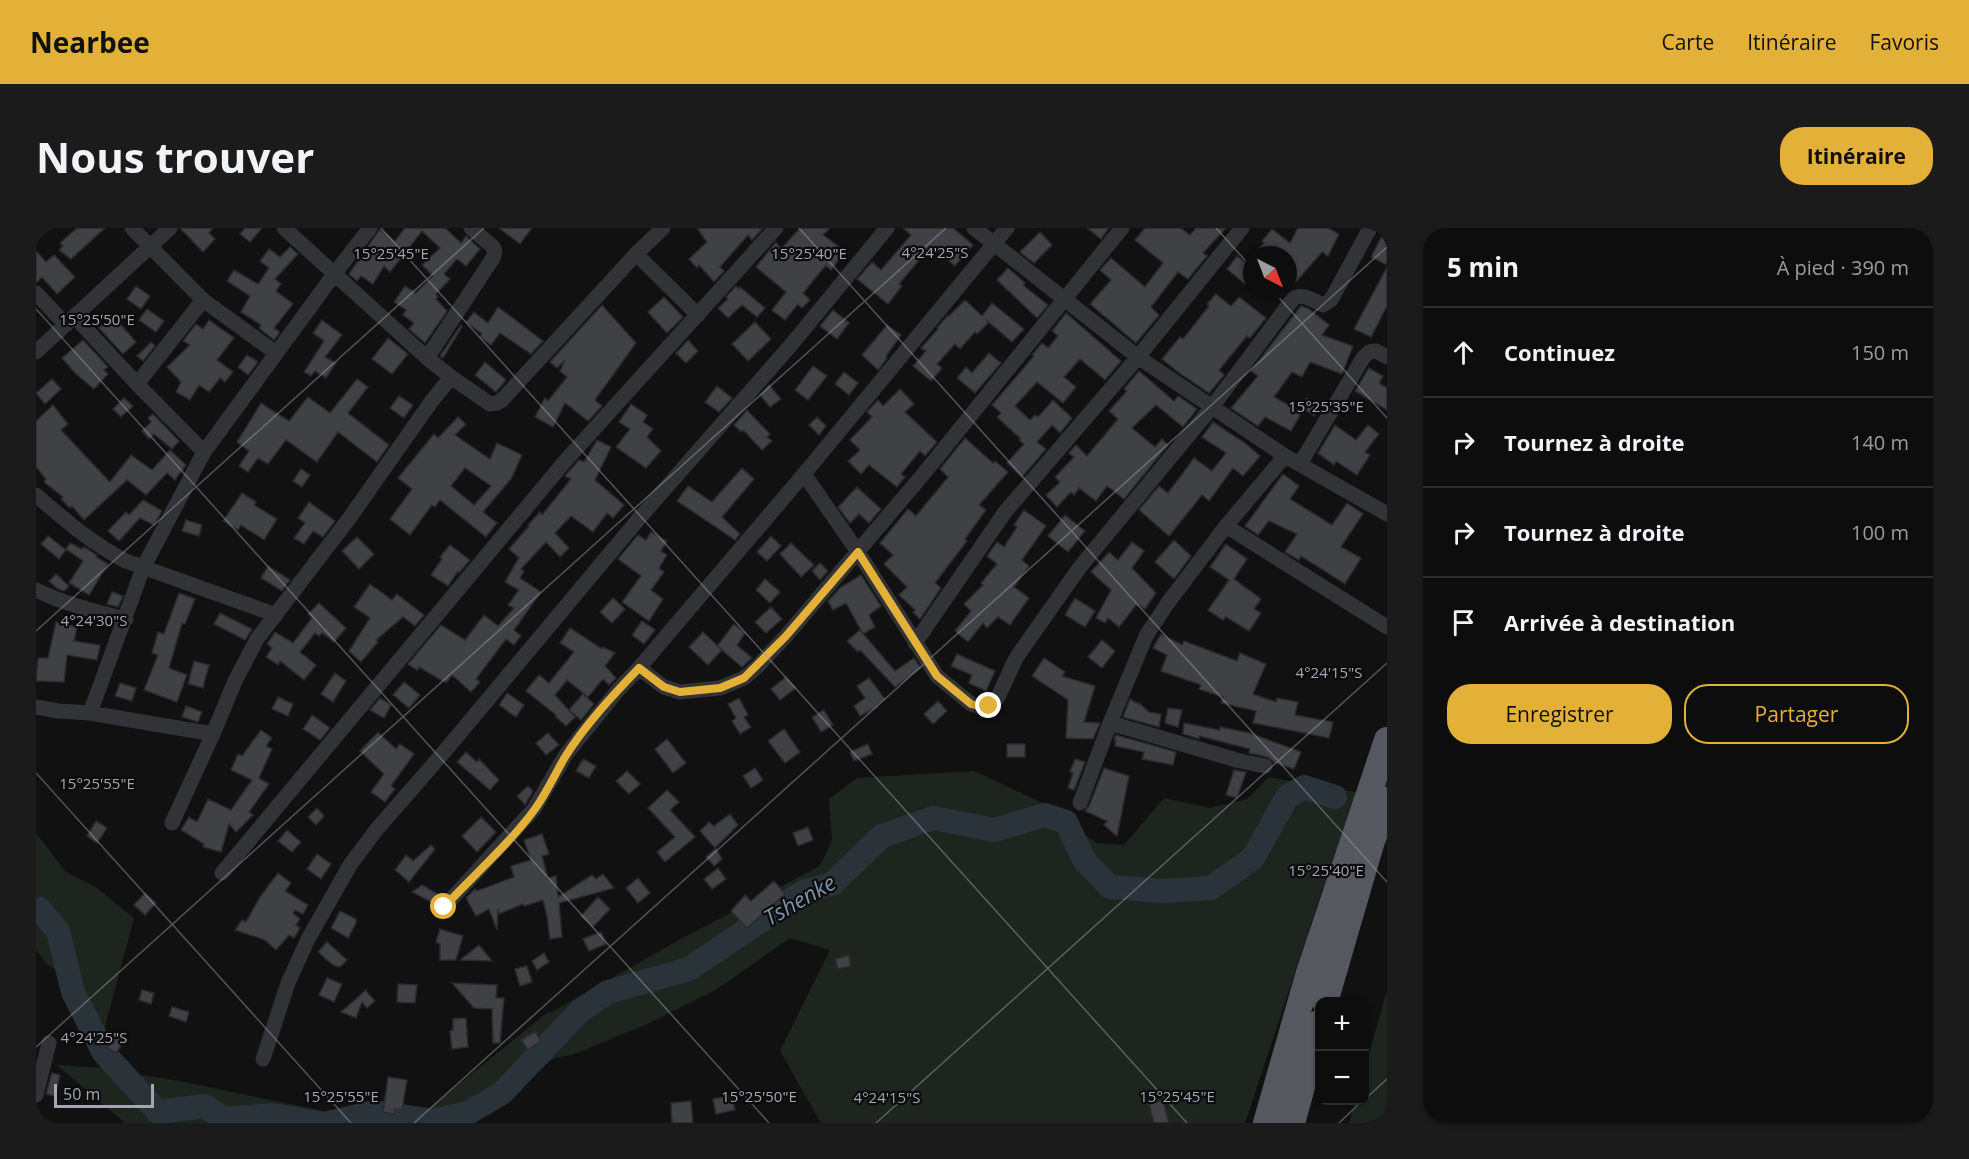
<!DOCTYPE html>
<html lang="fr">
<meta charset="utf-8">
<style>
:root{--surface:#0d0d0e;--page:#1b1b1c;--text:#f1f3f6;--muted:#9a9c9e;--line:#2d2d2e;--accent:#e3b038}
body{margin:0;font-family:"Open Sans",sans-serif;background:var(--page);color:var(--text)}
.controls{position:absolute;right:18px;bottom:18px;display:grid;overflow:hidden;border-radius:12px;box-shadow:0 2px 4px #0004}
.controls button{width:54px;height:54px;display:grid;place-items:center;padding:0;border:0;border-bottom:2px solid var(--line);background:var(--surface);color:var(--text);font:30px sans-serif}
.compass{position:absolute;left:1207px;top:18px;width:54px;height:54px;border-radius:50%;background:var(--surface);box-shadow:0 2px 4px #0004;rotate:138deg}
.scale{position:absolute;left:18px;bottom:15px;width:100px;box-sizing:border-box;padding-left:6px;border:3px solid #a3a7b2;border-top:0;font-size:16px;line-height:21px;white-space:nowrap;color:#a3a7b2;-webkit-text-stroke:4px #0c0c0d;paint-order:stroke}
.stop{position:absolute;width:18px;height:18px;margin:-14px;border:4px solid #e3b038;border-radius:50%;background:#fff}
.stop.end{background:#e3b038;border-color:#fff;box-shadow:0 2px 6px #0008}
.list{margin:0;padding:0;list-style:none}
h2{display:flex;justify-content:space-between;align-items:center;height:78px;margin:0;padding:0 24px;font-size:26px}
h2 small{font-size:20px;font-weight:400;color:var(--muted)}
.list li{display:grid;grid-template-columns:39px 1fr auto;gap:18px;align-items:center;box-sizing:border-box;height:90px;padding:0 24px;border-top:2px solid var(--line)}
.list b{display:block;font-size:22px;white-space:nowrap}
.list em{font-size:20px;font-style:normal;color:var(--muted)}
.actions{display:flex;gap:12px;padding:18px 24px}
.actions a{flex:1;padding:14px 0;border:2px solid var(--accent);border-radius:24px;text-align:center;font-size:21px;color:var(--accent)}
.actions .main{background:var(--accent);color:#111}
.icon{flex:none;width:33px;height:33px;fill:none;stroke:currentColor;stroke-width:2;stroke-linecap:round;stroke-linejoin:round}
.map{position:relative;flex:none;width:1351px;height:895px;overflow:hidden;border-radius:24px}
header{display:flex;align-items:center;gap:36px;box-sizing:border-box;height:84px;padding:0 30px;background:var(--accent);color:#111}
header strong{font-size:28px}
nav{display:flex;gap:33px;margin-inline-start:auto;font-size:21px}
.intro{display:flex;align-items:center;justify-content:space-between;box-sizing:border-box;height:144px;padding:0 36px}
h1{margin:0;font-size:42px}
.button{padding:15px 27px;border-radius:24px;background:var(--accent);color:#111;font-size:21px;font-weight:700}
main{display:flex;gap:36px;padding:0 36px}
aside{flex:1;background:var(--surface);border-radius:24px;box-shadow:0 2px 4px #0004}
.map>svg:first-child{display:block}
.green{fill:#1e251f}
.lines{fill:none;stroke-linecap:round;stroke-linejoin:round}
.river{stroke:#2b333a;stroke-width:24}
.building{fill:#404145;stroke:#2b2b2e;stroke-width:1.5;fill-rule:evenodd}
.minor{stroke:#323337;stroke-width:15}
.trunk{stroke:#56585f;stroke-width:26}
.route{stroke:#e3b038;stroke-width:8}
.ticks{fill:none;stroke:#a3a7b2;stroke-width:1.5;stroke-opacity:0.45}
.labels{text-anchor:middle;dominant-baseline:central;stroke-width:4.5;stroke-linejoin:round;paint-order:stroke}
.water-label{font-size:22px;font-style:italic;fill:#7c93ab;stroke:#0c0c0d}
.ticks-label{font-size:15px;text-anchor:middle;fill:#a3a7b2;stroke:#0c0c0d;stroke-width:4.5;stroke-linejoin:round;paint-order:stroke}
</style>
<header>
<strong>Nearbee</strong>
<nav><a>Carte</a><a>Itinéraire</a><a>Favoris</a></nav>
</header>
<div class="intro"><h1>Nous trouver</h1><a class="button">Itinéraire</a></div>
<main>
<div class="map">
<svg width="1351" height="895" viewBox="0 0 1351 895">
<rect width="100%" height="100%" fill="#111112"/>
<!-- green -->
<path class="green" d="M938 543 1013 578 1060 615 1088 617 1128 570 1174 580 1211 571 1233 549 1324 565 1285 666 1209 895H785L744 823 794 722 754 710 678 763 609 797 536 827 519 830 504 839 447 884 440 895H89L21 837 66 840 148 854 335 893 385 887 513 783 514 785 643 712 784 638 796 612 793 571 821 550Z
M0 605 30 644 61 660 98 690 66 810 47 802 44 759 10 735 0 722Z
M1351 762V895H1313L1319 873 1328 872 1329 841Z"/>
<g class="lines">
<!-- river -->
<path class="river" d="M0 682 3 681 22 703 37 764 68 825 122 884 169 878 187 891 237 887 283 895
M293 895 339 884 398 893 432 885 466 865 544 783 572 764 653 741 767 664 796 656 846 608 897 590 958 602 1009 587 1030 594 1048 632 1074 659 1129 663 1175 660 1217 630 1251 569 1268 559 1299 569"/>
</g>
<!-- building -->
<path class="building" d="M41 0H69L35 31 23 22 27 18 24 15Z
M144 0H177L173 5 179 11 167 24Z
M209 0H226L214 14 204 6Z
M369 0H409L425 15 430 8 444 21 430 38 421 31 408 46 414 51 400 66 402 69 400 71 411 83 389 115 373 101 378 95 367 87 370 82 358 74 369 58 380 65 397 48 386 37 404 20 386 3 354 44 348 38 337 56 325 48 321 53 313 46 344 1 359 13Z
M463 0H496L484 16Z
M661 0H727L716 12 712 7 684 39 688 43 678 54 663 37 661 40 653 31 671 14Z
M764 0H794L787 7 809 23 795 42 790 37 767 65 774 72 766 80 762 76 749 92 736 82 750 64 720 39 740 14 745 21Z
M867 0H917L937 17 919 38 895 18 863 56 866 58 852 76 821 51 836 34 845 42 875 7Z
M1051 0H1073L1065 11Z
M1109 0H1145L1154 7 1160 0H1190L1167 25 1171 28 1152 51 1142 44 1115 79 1123 87 1100 115 1054 76 1075 52 1064 42 1075 30 1109 59 1127 35 1099 12Z
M1262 0H1292L1303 6 1292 28 1286 24 1252 63V27H1217L1228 15 1226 13 1236 1 1254 15Z
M1350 0H1351V37L1335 29Z
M1004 4 1016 17 998 35 984 24Z
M254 19 262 26 239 51 245 56 240 63 257 76 238 100 244 104 238 112 223 100 225 97 205 84 214 68 191 53 198 42 222 56 233 40 224 33 233 21 244 29Z
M0 23 10 34 18 27 39 49 21 66 6 49 0 55Z
M1201 28 1210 35 1216 28V62L1191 41Z
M1351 39V78L1335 109 1318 101Z
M972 40 989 55 987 57 1012 77 1001 90 961 52Z
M100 58 114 68 105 81 91 71Z
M700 58 703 61 704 59 729 80 721 89 706 77 692 90 682 80 692 71 690 69Z
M1180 66 1195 78 1203 69 1230 90 1214 110 1211 108 1183 142 1188 147 1173 165 1142 144 1126 131 1144 109 1147 111 1173 78 1171 76Z
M628 69 647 89 631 105 612 84Z
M929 72 946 88 956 75 988 101 976 114 949 91 953 94 941 106 939 104 924 121 919 116 901 136 906 140 895 153 877 138 890 123 885 120 902 101 901 100 912 87 913 88Z
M566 77 600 115 559 172 566 178 552 193 529 175 517 199 499 189 509 170 512 173 531 149 524 143 529 132 521 140 514 134Z
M1265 78 1273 81 1293 97 1286 107 1317 118 1306 146 1274 134 1266 149 1256 144 1238 169 1266 184 1255 203 1229 189 1222 198 1195 180 1222 148 1215 143Z
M462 79 507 113 495 126 464 105 455 117 444 109 446 106 430 94 438 84 452 95Z
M111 81 128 93 120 104 103 92Z
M797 82 813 95 801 111 784 98Z
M1030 85 1085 133 1069 152 1044 131 1028 149 1040 159 1027 175 1001 154 979 178 994 192 999 187 1002 189 1017 172 1036 190 1024 205 1016 197 1001 214 1010 221 986 249 971 235 988 216 983 212 984 210 961 189 965 185 956 177 998 128 996 127 1006 115 1012 120 1022 108 1016 103Z
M76 87 100 114 87 126 63 100Z
M173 92 198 110 181 132 197 144 189 154 184 150 173 164 163 157 154 172 140 164 145 154 131 139 154 117 147 113 160 96 167 101Z
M286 92 306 107 289 129 300 135 290 150 279 143 275 148 268 144 288 113 277 105Z
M719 94 735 111 712 133 696 116Z
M425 97 426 99 407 130 404 128Z
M851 97 865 107 850 128 851 130 842 142 826 127Z
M352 110 372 126 356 146 336 131Z
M47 112 72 139 68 142 72 146 58 161 39 145 26 130Z
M652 112 662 123 650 135 640 125Z
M115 114 119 118 107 133 101 128Z
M953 125 965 135 939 165 921 150 930 139 936 145Z
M211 127 222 134 212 147 202 139Z
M449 134 470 152 460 164 439 147Z
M777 138 791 148 772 172 759 162Z
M1333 140 1347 148 1343 155 1351 160V182L1319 163Z
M1103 143 1138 173 1142 168 1161 181 1147 199 1120 177 1096 200 1119 219 1126 211 1132 217 1088 271 1071 258 1060 273 1043 260 1038 267 1035 264 1021 279 1010 267 1024 254 1019 249 1038 229 1033 225 1040 217 1051 228 1082 191 1073 183 1091 163 1088 161Z
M808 144 822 155 813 167 799 156Z
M16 151 25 161 9 176 0 165Z
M321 151 332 159 312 185 353 217 341 234 302 204 281 234 250 212 232 236 222 230 212 244 203 238 213 223 201 214 225 175 253 193 272 169 294 185Z
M733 157 745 171 734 179 724 167Z
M681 158 696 170 683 184 669 174Z
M864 161 878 176 869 184 901 214 889 228 884 223 865 246 869 249 861 259 833 237 825 246 812 233 824 222 814 212 836 189 831 184 842 172 847 178Z
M363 168 377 177 368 190 354 180Z
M88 170 97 178 85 189 77 181Z
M1271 170 1284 179 1278 188 1265 179Z
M595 176 611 187 607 194 617 201 611 209 625 223 610 240 580 219 594 201 583 194Z
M17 177 32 196 25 202 74 254 95 227 116 242 134 222 150 237 139 252 131 245 110 267 91 252 48 292 36 278 34 280 25 271 27 269 8 254 10 251 0 239V193Z
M711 182 734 206 731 209 736 213 726 222 707 202 705 204 698 197Z
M117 186 143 213 136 221 118 206 113 211 106 203 115 194 112 190Z
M422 189 430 196 419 207 454 231 461 215 486 227 475 251 447 284 461 295 450 309 404 272 399 279 396 277 374 307 354 291 376 261 362 250 398 206 402 210ZM429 240 455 258 438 277 415 258Z
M781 189 790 198 783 207 773 197Z
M1177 194 1209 215 1224 228 1207 248 1197 240 1173 273 1166 267 1133 308 1103 282 1123 258 1132 265 1158 230 1176 243 1190 225 1166 209Z
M1299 197 1320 212 1332 197 1343 206 1329 224 1334 227 1321 247 1300 233 1298 237 1282 225Z
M929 210 957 235 959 233 972 244 943 277 950 282 929 311 931 313 899 355 905 360 884 391 877 384 879 382 863 367 871 359 848 336 857 327 844 315 872 281 880 288 912 249 904 241Z
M561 212 575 219 559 252 588 277 577 290 571 285 557 304 535 288 519 305 533 320 524 329 510 314 485 341 488 343 484 350 505 364 478 402 485 408 478 417 470 411 440 451 444 454 435 464 416 447 410 455 383 439 381 442 372 436 405 397 429 412 448 387 462 398 478 380 472 377 483 362 469 354 483 330 473 321 493 298 492 297 504 284 506 287 535 251 529 248 543 232 548 234Z
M706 240 718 251 686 289 704 306 699 312 641 273 652 258 676 274Z
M265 241 274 247 266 259 257 253Z
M1247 246 1263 258 1254 271 1296 297 1311 275 1327 286 1306 317 1305 319 1325 330 1309 356 1265 328 1263 332 1249 324 1261 306 1233 293 1222 307 1209 298Z
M821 259 845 281 833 295 823 286 814 295 802 279Z
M206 265 220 274 218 277 241 291 228 312 205 297 202 302 187 293Z
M107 272 126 283 118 297 104 290 83 313 72 303 90 284 93 287Z
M273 274 299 293 287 309 277 303 268 316 258 310 269 295 262 290Z
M988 282 1010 298 986 332 993 338 978 359 993 370 974 397 962 389 951 400 947 395 932 414 919 403 935 383 928 376 947 357 945 355 961 336 951 328 961 314 968 319 981 299 978 297Z
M1029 287 1049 303 1032 324 1012 308Z
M150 292 166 297 163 308 146 303Z
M615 304 631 313 625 323 631 327 623 340 628 344 615 362 627 371 613 393 586 374 605 348 582 331 602 307 610 312Z
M12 308 30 322 23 331 5 316Z
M735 308 745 318 731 333 721 324Z
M321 309 338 326 323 341 306 323Z
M1138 312 1155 328 1138 351 1119 334Z
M1096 314 1108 323 1096 340 1120 365 1109 381 1101 376 1083 399 1072 390 1069 395 1060 390 1075 362 1055 344 1073 324 1082 332Z
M34 315 46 321 48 319 61 327 60 329 72 336 53 367 33 355 47 333 30 321Z
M755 315 778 337 765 349 744 326Z
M1190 316 1211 331 1198 351 1225 371 1218 381 1225 385 1213 403 1190 389 1187 392 1172 382 1193 352 1174 339Z
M414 317 434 332 423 345 422 343 412 358 395 347 406 331 404 329Z
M784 335 792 343 784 352 776 343Z
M232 338 254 352 246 363 225 350Z
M20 346 33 358 28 363 22 361 13 353Z
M825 347 845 378 833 387 839 399 827 406 810 375 797 382 792 373 805 359Z
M729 351 744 364 734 375 720 362Z
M334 356 356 372 361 366 388 387 379 398 367 389 340 412 342 414 325 434 313 423 334 390 318 379Z
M76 364 87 368 82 379 71 376Z
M143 365 159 371 149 396 146 395 133 440 151 447 141 474 108 462 122 427 116 425 122 404 128 406Z
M577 370 589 381 576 395 564 384Z
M1039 370 1059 383 1049 399 1029 387Z
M283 375 310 400 298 414 286 405 283 408 279 405 264 424 280 437 268 452 244 433 242 437 230 429 236 420 231 416 239 404 257 415 276 390 272 386Z
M735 379 746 391 730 405 719 394Z
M184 385 216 401 209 412 178 396Z
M606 393 619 402 608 416 596 407Z
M20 394 41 399 38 413 64 417 61 432 31 427 28 454 0 453 2 430H12Z
M698 396 709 405 701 417 716 430 706 439 681 418Z
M534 400 566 421 567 419 579 425 569 438 580 450 573 457 567 451 552 469 531 452 519 467 539 489 530 498 519 488 520 487 490 463 503 447 513 455 538 424 524 415Z
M824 402 859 443 878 430 885 440 859 459 824 422 822 424 811 413Z
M667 404 686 422 672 437 653 419Z
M1125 406 1146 417 1148 413 1201 433 1204 425 1230 436 1217 466 1240 474 1241 470 1262 474 1259 487 1297 494 1293 510 1217 495 1220 483 1185 475 1187 469 1163 461 1165 457 1125 443 1131 427 1117 420Z
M1066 412 1079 423 1066 440 1052 429Z
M921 426 959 443 950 463 933 455 936 447 915 438Z
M1008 430 1029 444 1026 448 1059 458 1048 494 1064 495 1057 511 1030 510 1032 472 996 448Z
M158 433 173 437 167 460 152 456Z
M299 445 310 453 297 474 285 466Z
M750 449 760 460 744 472 735 461Z
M833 450 849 471 840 478 841 479 824 488 818 478 829 470 821 458Z
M368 454 384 467 373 480 357 467Z
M84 455 100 460 96 473 79 468Z
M471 465 488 477 480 489 463 477Z
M547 466 558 476 545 492 533 482Z
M242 469 257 476 252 488 236 481Z
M344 470 355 477 348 490 334 482Z
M703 470 712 487 708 489 715 499 704 506 696 493 700 490 692 476Z
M1094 471 1102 476 1103 475 1113 484 1125 486 1123 499 1087 489Z
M902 473 911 483 897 496 888 486Z
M150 478 166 484 162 494 146 489Z
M1132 480 1146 482 1142 499 1129 495Z
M788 482 797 497 785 504 776 489Z
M276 487 294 500 284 512 267 501Z
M1148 495 1184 502V499L1214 505 1265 524 1258 541 1238 534 1231 529 1213 525 1214 521 1163 508V511L1147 506Z
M748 501 764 524 749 535 732 513Z
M225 502 236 510 230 518 236 521 223 550 233 556 213 584 217 587 200 604 193 596 185 624 167 619 168 616 145 602 153 589 161 594 172 571 195 582 216 552 195 542 202 526 206 528Z
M342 504 360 521 364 516 378 526 355 558 359 561 349 574 335 564 348 546 324 523Z
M512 505 523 517 510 527 500 515Z
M1080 507 1140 524 1137 537 1106 531 1108 524 1079 518 1080 512H1078Z
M631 511 650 535 637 545 619 521Z
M832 516 836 526 818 533 814 524Z
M971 516H989V529H971Z
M430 524 441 534 443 531 463 552 454 562 421 534Z
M547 531 560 538 553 550 540 543Z
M1039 531 1049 534 1038 562 1032 560 1037 545 1034 544Z
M719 540 727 552 715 560 707 548Z
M1068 540 1093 548 1081 608 1068 597 1071 593 1049 583 1053 578Z
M1198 542 1210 544 1201 570 1190 567Z
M591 543 604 556 593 566 580 553Z
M492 558 497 563 489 577 481 568Z
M631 562 643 574 634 582 659 609 629 634 621 624 639 609 612 580Z
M281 580 288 588 280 597 272 589Z
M694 586 702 597 679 620 664 603 673 594 678 598Z
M445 589 460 604 441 624 426 608Z
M60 593 71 600 61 615 51 608Z
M772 599 777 612 762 618 757 605Z
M251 602 265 614 256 624 242 613Z
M506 606 513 626 506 628 512 650 520 648 522 669 556 647 560 651 567 646 578 660 523 675 526 709 514 711 511 688 507 672 488 678 487 676 463 686 462 681 461 702 453 681 440 688 430 670 439 661 441 663 478 649 475 638 495 632 488 612Z
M395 617 399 621 373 654 359 642 370 627 377 633Z
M680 620 686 631 678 638 670 629Z
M281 626 295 636 285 651 271 641Z
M682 640 690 651 676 661 668 651Z
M242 645 255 655 249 663 272 677 267 686 259 682 257 685 264 691 260 697 264 700 258 710 253 707 240 722 229 712 199 702 206 692 210 694 224 669Z
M602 650 614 665 602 675 590 660Z
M738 653 749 666 711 700 695 683 709 667 715 673Z
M386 657 405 668 399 676 376 664Z
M109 665 120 675 109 687 98 677Z
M562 669 574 681 557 699 545 688Z
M304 683 320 691V695L312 710 295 700Z
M404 701 427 708 420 732H404V716L400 714Z
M565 704 570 716 553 723 547 711Z
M291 714 311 732 304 739 297 737 282 724Z
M443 717 456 733 424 732Z
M508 725 513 734 501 742 496 733Z
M813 727 815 738 802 741 799 731Z
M491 738 496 754 484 758 479 741Z
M291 750 306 756 298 774 283 767Z
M416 755 461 757 460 770H468L464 815H457L456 781 438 780Z
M362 756 381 757 379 775 361 774Z
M331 761 330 763 339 773 331 780 326 774 320 790 305 784Z
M106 762 118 765 115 776 103 772Z
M136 779 153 784 150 794 133 788Z
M430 790 432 819 416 821 414 803 417 802V791Z
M499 803 505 813 492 822 485 812Z
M80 806 89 812 80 825 71 820Z
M16 845 24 847 19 868 10 866Z
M352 849 371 852 366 882 359 881 358 886 347 884Z
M696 867 699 882 680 886 677 871Z
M1127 872 1133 895H1118L1113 876Z
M655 873 657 895H636L635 875Z"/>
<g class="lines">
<!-- minor -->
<path class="minor" d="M96 0 167 72 240 125
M248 0 391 130 415 149
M938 0 1102 129 1249 228 1351 286
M600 26 662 87
M0 65 30 97
M39 89 101 156 168 224
M0 124 134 0
M391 130 457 30 459 23 457 19 435 0
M101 156 167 72
M1264 236 1327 130 1333 124 1340 123 1351 129
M768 246 822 324 901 448 935 476 946 479 953 478 961 471 980 430 1044 339 1176 179 1257 71C1266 64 1278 73 1287 77L1295 72 1334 0
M0 267C28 291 56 316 90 333L240 387
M1190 298 1351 399
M0 362C28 376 59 384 90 391
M879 415 969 284 1102 129 1206 0
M603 440 628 459 644 464 684 460 708 450 721 439 750 408 885 249 1086 0
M0 479 22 483 54 485 177 506
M54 485 107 340 168 224 299 45 334 0
M1074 495 1204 533 1229 538
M1044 575 1074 495 1110 408 1131 376 1190 298 1249 228
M136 595 177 506 199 453 221 411 312 292 395 174 415 149 454 176 461 175 466 172 600 26 627 0
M186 645 530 232 740 0
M408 679 498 581 529 528 543 510 583 461 603 440 768 246 971 0
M227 831 252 755 272 711 314 637 341 601 408 524 606 287 755 117 851 0
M0 867 13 815"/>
<!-- trunk -->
<path class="trunk" d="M1289 774 1335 616 1351 572
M1230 895 1272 748 1351 512
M1256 895 1284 794"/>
</g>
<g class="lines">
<!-- route -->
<path class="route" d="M408 679C437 648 475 614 499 581 511 564 519 546 529 529 549 497 577 467 603 440L628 459 644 464 684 460 708 450 750 408 822 324 901 448 935 476 946 479 953 478"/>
</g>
<!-- ticks -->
<path class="ticks" d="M345 0 1151 895M763 0 1351 654M1180 0 1216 40M1237 63 1351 190M0 81 733 895M0 403 448 0M0 545 315 895M0 819 910 0M1328 872 1351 851M378 895 1351 19M840 895 1351 435M1303 895 1327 872"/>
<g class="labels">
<!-- water labels -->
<g class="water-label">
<text transform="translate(763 671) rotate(-30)">Tshenke</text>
</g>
</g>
<g class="ticks-label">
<text x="899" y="30">4°24'25"S</text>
<text x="355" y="31">15°25'45"E</text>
<text x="773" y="31">15°25'40"E</text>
<text x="61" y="97">15°25'50"E</text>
<text x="1290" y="184">15°25'35"E</text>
<text x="58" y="398">4°24'30"S</text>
<text x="1293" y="450">4°24'15"S</text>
<text x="61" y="561">15°25'55"E</text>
<text x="1290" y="648">15°25'40"E</text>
<text x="58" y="815">4°24'25"S</text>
<text x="305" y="874">15°25'55"E</text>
<text x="723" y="874">15°25'50"E</text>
<text x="1141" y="874">15°25'45"E</text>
<text x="851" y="875">4°24'15"S</text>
</g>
</svg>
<div class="controls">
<button>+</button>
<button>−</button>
</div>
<svg class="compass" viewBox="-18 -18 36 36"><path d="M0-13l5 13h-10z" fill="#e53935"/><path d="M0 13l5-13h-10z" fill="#9a9c9e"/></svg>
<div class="scale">50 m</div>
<div class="stop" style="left:408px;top:679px"></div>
<div class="stop end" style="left:953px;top:478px"></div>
</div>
<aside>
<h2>5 min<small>À pied · 390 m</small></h2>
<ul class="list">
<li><svg class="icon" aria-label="ahead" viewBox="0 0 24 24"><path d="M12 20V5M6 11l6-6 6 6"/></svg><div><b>Continuez</b></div><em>150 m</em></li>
<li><svg class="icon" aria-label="right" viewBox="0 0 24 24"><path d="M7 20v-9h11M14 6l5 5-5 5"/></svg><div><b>Tournez à droite</b></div><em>140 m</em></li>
<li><svg class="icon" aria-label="right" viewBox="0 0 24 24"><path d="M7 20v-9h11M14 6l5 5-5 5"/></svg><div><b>Tournez à droite</b></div><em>100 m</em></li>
<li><svg class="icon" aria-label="arrive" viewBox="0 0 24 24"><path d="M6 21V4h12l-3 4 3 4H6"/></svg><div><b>Arrivée à destination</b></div></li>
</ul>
<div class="actions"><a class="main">Enregistrer</a><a>Partager</a></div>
</aside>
</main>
